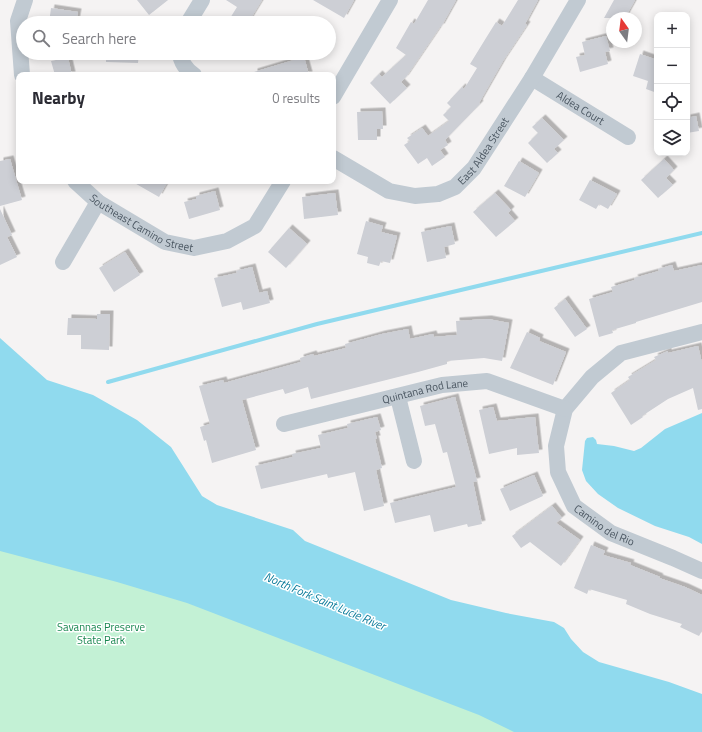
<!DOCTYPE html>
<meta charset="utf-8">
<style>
:root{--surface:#fff;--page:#f7f7f7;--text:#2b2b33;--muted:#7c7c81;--line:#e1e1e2}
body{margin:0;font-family:"Titillium Web",sans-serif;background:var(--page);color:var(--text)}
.controls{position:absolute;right:12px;top:12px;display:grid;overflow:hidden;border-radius:8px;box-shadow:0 2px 10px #0003}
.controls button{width:36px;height:36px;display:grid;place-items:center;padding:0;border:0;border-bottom:1px solid var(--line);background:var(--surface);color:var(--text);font:20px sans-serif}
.compass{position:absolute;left:606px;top:12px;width:36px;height:36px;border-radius:50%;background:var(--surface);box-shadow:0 2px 10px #0003;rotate:346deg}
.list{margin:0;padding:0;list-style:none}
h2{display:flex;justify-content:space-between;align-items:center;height:52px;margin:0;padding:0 16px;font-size:17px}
h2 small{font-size:13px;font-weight:400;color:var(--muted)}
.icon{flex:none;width:22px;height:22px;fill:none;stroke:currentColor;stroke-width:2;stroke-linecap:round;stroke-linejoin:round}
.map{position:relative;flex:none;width:702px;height:732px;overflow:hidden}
.search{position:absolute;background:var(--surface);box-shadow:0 2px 10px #0003;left:16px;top:16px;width:320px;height:44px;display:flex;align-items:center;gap:10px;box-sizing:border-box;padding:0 14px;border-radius:22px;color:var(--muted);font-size:15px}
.panel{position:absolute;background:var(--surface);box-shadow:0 2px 10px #0003;left:16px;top:72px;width:320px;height:112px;border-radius:8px}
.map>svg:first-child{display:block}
.green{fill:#c3f1d5}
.water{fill:#90daee}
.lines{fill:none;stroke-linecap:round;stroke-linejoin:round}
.stream{stroke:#90daee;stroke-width:4}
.building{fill:#cdcfd5;filter:url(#shadow)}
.minor{stroke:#c1cad2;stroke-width:16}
.labels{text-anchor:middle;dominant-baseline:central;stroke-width:3;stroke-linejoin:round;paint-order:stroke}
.street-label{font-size:11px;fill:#4a5661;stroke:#fff}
.park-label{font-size:11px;fill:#17864f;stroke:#fff}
.water-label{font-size:12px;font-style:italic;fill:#0c7c9b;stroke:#fff}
</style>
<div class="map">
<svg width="702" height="732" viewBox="0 0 702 732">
<defs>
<filter id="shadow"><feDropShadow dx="3.5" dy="-3.5" stdDeviation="0" flood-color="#0004"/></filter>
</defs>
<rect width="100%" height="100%" fill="#f5f3f3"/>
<!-- green -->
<path class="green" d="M0 493 628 732H0Z"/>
<!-- water -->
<path class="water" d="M0 338 47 380 93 395 137 420 171 447 202 496 217 505 293 530 305 541 451 600 506 613 554 622 564 628 571 639 583 652 599 662 669 682 702 694V732H514L479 715 187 603 117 582 0 551Z
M702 413V544L689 537 655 526 618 508 598 494 586 481 582 470 585 441 587 438 593 437 596 440 597 444 614 446 634 451 641 448 665 429Z"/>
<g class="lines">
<!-- stream -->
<path class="stream" d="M108 382 317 324 702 233"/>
</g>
<!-- building -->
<path class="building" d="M137 0H168L149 15Z
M226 0H262L248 23H227L237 7Z
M313 0H354L344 18Z
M428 0H456L441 27H440L406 77 401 82 407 88 390 104 370 83 379 74 382 77 406 55 396 48 411 22 414 24Z
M518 0H538L525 24 527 25 503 61 479 103 480 104 445 140 448 145 440 150 445 157 432 166 427 158 418 164 404 145 410 141 407 138 422 128 428 136 449 121 443 115 451 107 447 103 462 87 464 89 477 68 470 64 486 38 496 22 502 26Z
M614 0H635L625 18H604Z
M51 8 78 12 76 23H49Z
M606 36 610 51 605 52 608 64 580 72 576 57 585 55 582 42Z
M106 53H139L138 63 106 62Z
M640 54 657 60V93L646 89 648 81 633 76Z
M304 57 309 75H254V72Z
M68 58 72 75H55L51 61Z
M382 111 383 129H377V140H358L357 112Z
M696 116 699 131 687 133V118Z
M542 118 564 140 554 149 558 153 547 163 528 143 538 133 532 127Z
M10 159 22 200 0 206V161Z
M664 159 674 170 666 178 673 185 658 198 641 180Z
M519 161 539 173 525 197 504 186Z
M590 180 617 194 608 209 599 204 596 209 579 200Z
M131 181H168L159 197Z
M215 191 220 210 189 219 184 202 196 199V196Z
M335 193 338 215 304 219 302 197Z
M495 193 511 210 508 213 515 221 496 237 473 212Z
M0 209 12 235 7 237 17 257 0 265Z
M366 221 383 226 381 232 397 236 390 263 381 261 379 266 367 263 368 257 357 254Z
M451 226 455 244 444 247 446 258 427 262 421 232Z
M289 228 307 244 286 268 268 252Z
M125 252 140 275 114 292 99 268Z
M672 265 674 271 702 265V302L636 322V323L612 330 613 333 599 337 589 299 613 292 611 287 635 280 634 278 659 271 658 269Z
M252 267 259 293 267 291 270 303 243 310 241 302 222 307 214 278 237 273 236 271Z
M565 299 587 329 575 337 554 308Z
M97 314H110L109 350 81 349V335H67L68 318 97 319Z
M488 319 509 323 502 361 484 358 447 361V364L418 372 311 399 308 387 285 394 283 389 242 400 256 450 212 463 206 440 204 441 200 427 210 424 199 386 223 380 224 383 301 362 300 358 313 354 314 356 346 348 345 344 382 334 408 329 410 339 433 334 434 337 457 335 456 321Z
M527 332 540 338 539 341 566 352 553 385 510 368Z
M698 346 702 363V409L698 410 693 388 668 399 642 416 643 417 631 425 611 393 630 380 628 377 656 360 654 357 668 351V353Z
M455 397 477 481 473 482 482 524 468 527 467 524 434 532 430 515 395 523 390 503 456 487 447 452 443 453 435 424 425 426 420 406Z
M493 407 497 421 535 417 539 453 517 455V448L489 454 479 410Z
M377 417 381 430 375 432 377 439H375L382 468 376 470 384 506 364 511 355 472 328 478 327 474 261 489 255 466 293 457 292 454 321 448 318 435 348 428 347 424Z
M534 475 543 496 510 511 500 489Z
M552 506 562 518 556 523 580 540 561 566 530 542 521 548 512 536Z
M591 545 605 551 603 555 631 563 630 565 660 577 659 578 685 587 702 595V631L699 636 680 627 682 624 650 614 626 604 627 600 589 589 587 594 574 588Z"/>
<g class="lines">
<!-- minor -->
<g class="minor">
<path d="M188 23 202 0"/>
<path d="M180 53C180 61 187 71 194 75"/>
<path d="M22 75 18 21 25 0"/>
<path id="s1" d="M532 78 628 137"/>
<path d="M333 97 390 0"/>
<path id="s2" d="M333 158 389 191 415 196 438 194 455 187 474 168 532 78 578 0"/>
<path id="s3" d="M75 181 98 202 165 242 194 248 227 241 255 226 283 181"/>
<path d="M63 262 98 202"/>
<path id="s4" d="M702 332 621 353 592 377 565 409 556 446 558 472 574 506 611 533 673 558 702 571"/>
<path d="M398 397 414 461"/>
<path id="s5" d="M284 424 442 385 487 381 565 409"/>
</g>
</g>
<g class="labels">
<!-- street labels -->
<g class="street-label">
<text stroke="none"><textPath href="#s1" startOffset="57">Aldea Court</textPath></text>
<text stroke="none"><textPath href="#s2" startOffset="179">East Aldea Street</textPath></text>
<text stroke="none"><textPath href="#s3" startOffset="80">Southeast Camino Street</textPath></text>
<text stroke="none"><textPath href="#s5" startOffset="145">Quintana Rod Lane</textPath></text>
<text stroke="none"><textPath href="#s4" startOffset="301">Camino del Rio</textPath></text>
</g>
<!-- park labels -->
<g class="park-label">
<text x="101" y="627">Savannas Preserve<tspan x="101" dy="13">State Park</tspan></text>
</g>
<!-- water labels -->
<g class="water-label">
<text transform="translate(325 601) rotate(23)">North Fork Saint Lucie River</text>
</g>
</g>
</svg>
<div class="controls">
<button>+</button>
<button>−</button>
<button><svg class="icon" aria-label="locate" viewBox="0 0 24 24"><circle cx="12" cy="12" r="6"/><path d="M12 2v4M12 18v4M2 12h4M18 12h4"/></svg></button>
<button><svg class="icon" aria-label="layers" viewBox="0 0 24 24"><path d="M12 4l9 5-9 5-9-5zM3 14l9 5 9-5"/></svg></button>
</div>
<svg class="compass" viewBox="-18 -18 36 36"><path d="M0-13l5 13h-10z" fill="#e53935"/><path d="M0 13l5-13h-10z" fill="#7c7c81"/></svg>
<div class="search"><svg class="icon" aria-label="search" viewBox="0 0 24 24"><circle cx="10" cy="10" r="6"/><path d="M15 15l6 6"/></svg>Search here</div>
<section class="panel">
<h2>Nearby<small>0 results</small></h2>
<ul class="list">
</ul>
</section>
</div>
